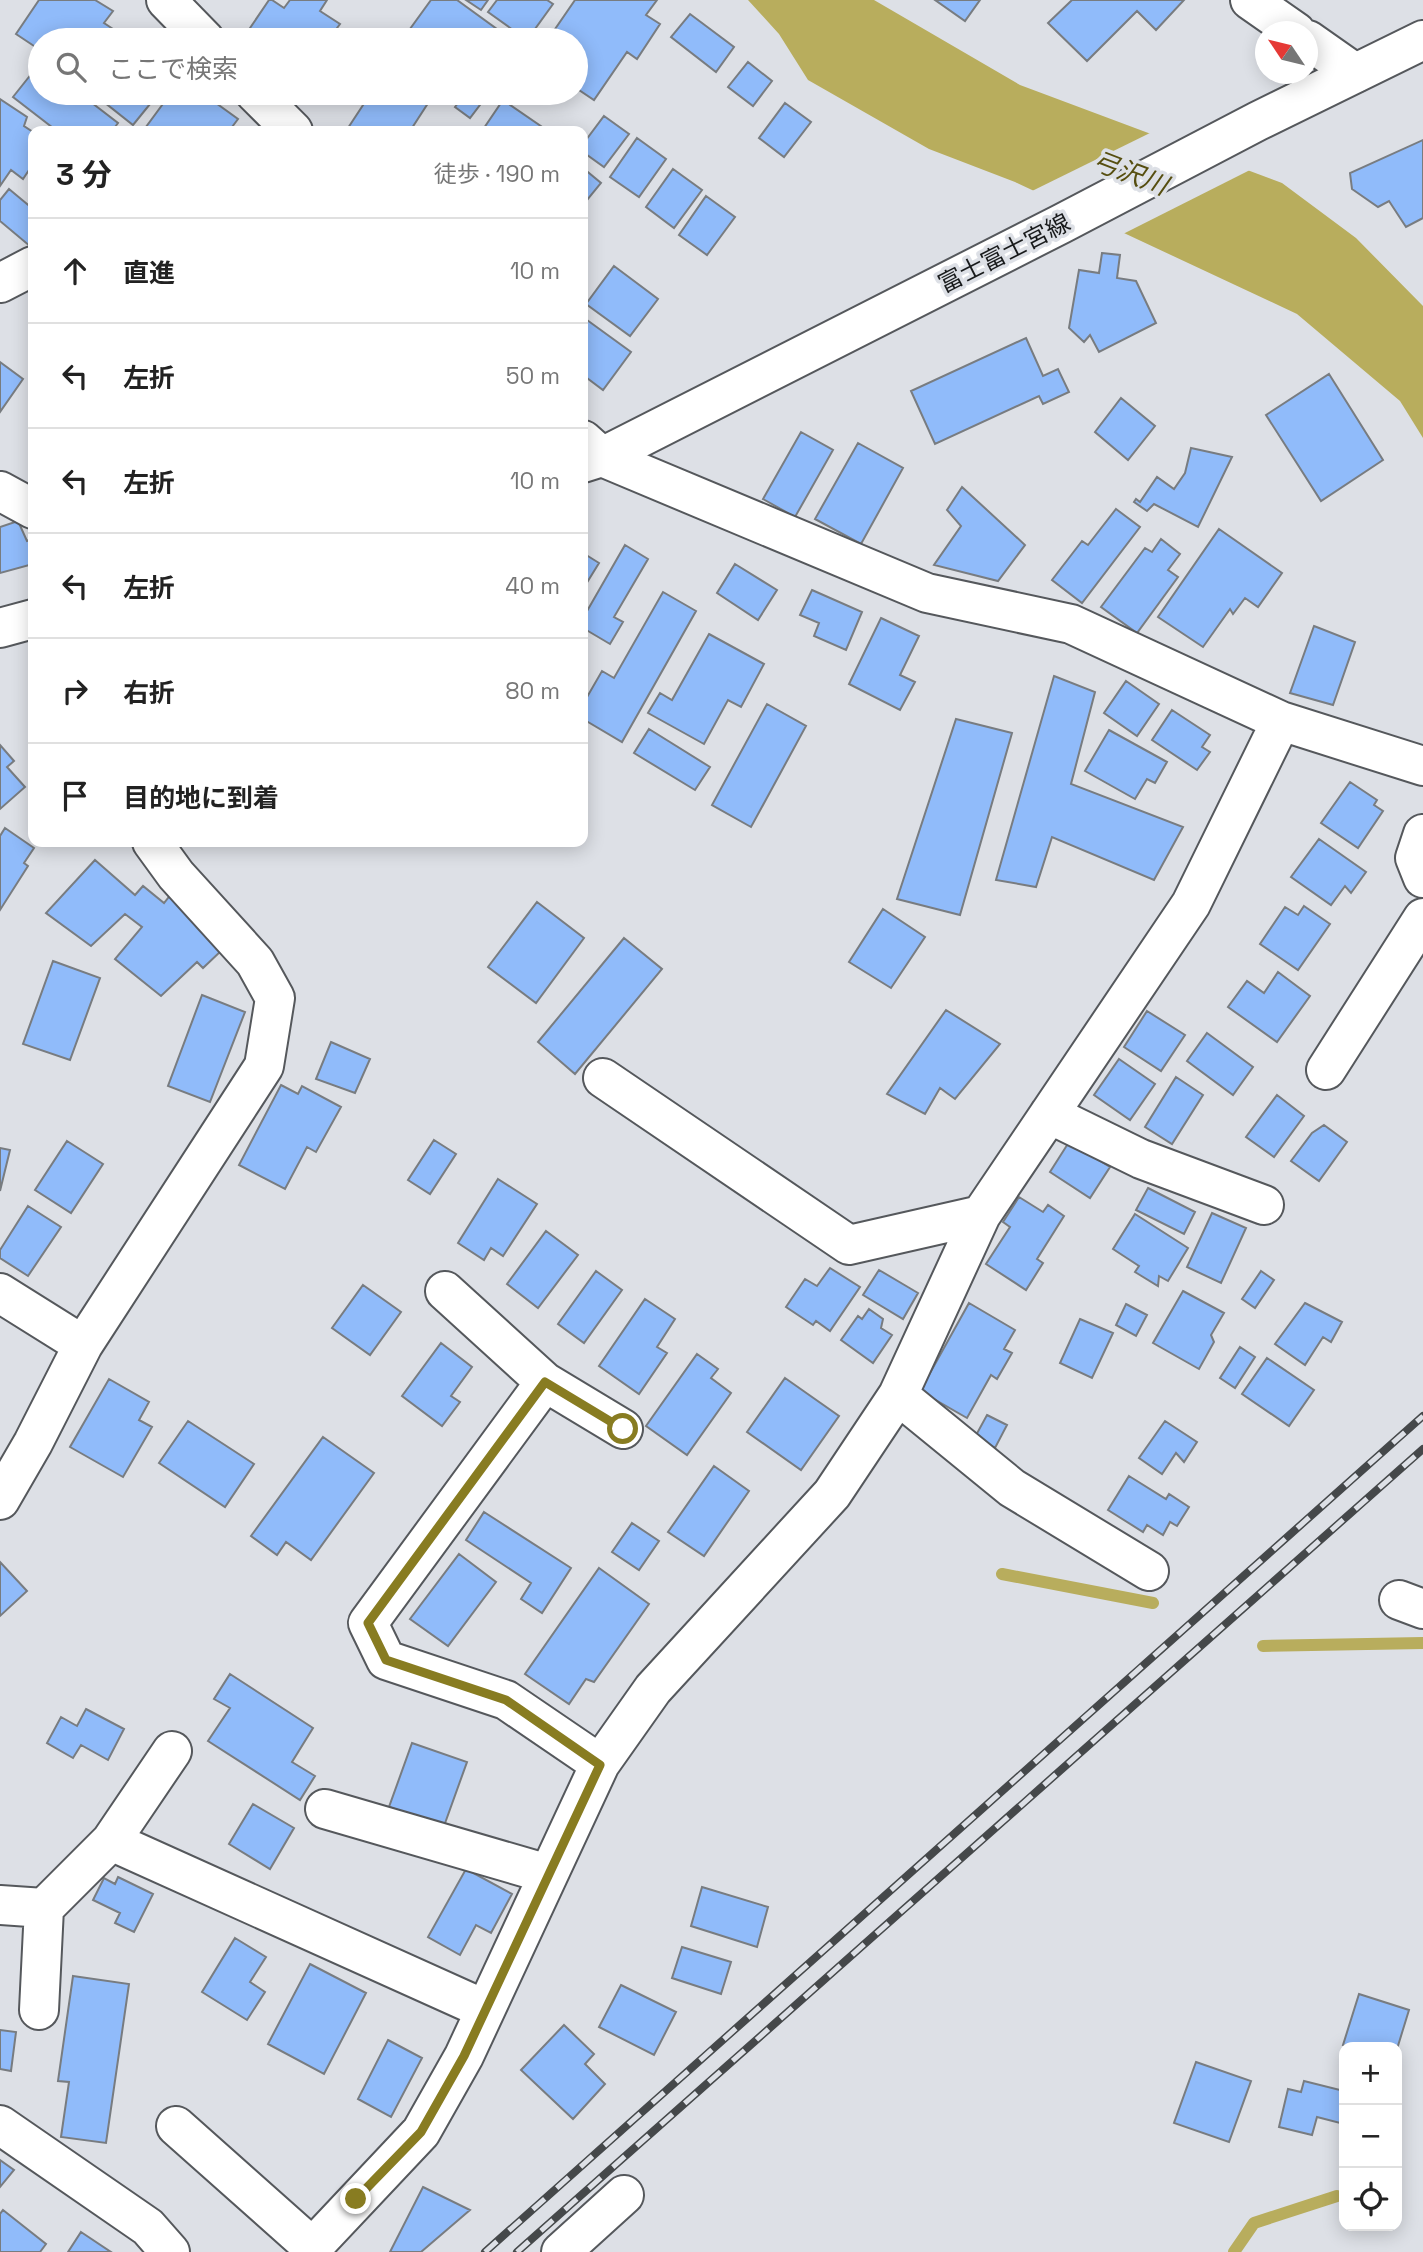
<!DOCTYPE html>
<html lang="ja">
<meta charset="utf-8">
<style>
:root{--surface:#fff;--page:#f6f6f6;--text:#222;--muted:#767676;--line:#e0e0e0}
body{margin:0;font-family:"Space Grotesk","Noto Sans JP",sans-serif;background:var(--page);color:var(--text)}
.controls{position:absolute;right:21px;bottom:21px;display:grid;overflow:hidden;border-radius:14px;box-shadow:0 4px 18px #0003}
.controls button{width:63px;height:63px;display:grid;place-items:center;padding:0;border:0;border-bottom:2px solid var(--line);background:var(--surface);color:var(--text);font:35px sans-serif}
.compass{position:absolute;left:1255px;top:21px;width:63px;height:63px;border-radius:50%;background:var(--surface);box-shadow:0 4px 18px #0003;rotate:305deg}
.stop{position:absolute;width:21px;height:21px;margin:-16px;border:5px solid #887c21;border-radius:50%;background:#fff}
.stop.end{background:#887c21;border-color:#fff;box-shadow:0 2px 7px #0008}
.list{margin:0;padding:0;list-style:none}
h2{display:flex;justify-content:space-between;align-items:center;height:91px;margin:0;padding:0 28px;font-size:30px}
h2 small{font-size:23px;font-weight:400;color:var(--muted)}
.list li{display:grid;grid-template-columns:46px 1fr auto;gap:21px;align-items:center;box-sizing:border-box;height:105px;padding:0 28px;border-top:2px solid var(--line)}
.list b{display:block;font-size:26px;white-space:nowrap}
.list em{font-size:23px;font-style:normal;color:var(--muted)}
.icon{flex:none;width:38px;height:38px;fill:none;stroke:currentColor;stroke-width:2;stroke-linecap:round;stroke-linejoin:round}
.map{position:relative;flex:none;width:1423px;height:2252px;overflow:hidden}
.search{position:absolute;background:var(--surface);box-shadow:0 4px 18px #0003;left:28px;top:28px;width:560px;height:77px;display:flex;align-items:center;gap:18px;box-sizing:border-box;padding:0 24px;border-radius:38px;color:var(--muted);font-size:26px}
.panel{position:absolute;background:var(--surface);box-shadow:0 4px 18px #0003;left:28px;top:126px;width:560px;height:721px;border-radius:14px}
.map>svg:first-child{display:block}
.water{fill:#b8ad5d}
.pier{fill:#dde0e6}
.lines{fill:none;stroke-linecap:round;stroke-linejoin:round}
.stream{stroke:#b8ad5d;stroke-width:12}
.building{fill:#90bbfa;stroke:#787c80;stroke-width:2}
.street-casing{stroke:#55585c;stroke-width:42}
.secondary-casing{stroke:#55585c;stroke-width:42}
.street{stroke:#fff;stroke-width:38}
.secondary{stroke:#fff;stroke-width:38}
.rail-casing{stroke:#45484a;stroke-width:8}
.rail{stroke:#dde0e6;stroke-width:5;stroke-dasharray:16;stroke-linecap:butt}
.route{stroke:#887c21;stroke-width:9}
.labels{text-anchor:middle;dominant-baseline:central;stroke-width:7;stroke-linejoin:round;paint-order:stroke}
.street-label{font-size:24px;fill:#181a1b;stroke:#dde0e6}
.water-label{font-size:26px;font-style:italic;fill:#564e10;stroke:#dde0e6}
</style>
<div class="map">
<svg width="1423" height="2252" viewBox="0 0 1423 2252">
<rect width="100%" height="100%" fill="#dde0e6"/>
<!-- water -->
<path class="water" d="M748 0H874L1020 85 1282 183 1356 238 1423 306V438L1400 401 1297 314 1015 182 929 149 808 80 779 34Z"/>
<!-- pier -->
<path class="pier" d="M1152 132 1252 169 1121 235 1030 192Z"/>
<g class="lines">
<!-- stream -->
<path class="stream" d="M1002 1574 1153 1603
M1263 1646 1423 1643
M1234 2252 1254 2223 1337 2196"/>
</g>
<!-- building -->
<path class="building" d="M39 0H95L113 11 104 23 113 29 106 40H40V50L16 34Z
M269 0H272L284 8 290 0H327L320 11 340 24 328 40H261L248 31Z
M431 0H457L512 40H402Z
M466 0H488L481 10Z
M497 0H547L553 4 527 40 488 12Z
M575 0H657L646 15 660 24 637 59 627 52 594 100 576 88V40H559L551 35Z
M935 0H980L965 21Z
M1072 0H1184L1156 30 1137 11 1087 61 1048 23Z
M690 14 734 47 716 72 671 37Z
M748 62 772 81 753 106 728 87Z
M40 63V93H79L118 123 112 131H57L13 97Z
M112 93H159L133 125 104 102Z
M171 93H202L238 119 229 131H143Z
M371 93H425L432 97 410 131H346Z
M466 93H489L470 118 455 107Z
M0 99 27 117 24 126 33 132V164L23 179 11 170 0 186Z
M503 100 548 131H488L484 128Z
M785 103 811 122 784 157 759 138Z
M604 116 629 134 604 167 583 152V144Z
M637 138 666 159 639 197 610 177Z
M1423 140V218L1406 227 1389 201 1378 207 1352 189 1350 173Z
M583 168 601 183 583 205Z
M673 169 702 190 674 228 646 207Z
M9 189 33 209V245L31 247 0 221V200Z
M706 196 735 217 707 255 679 235Z
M1102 253 1120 255 1117 278 1136 281 1156 323 1099 352 1090 335 1084 342 1069 328 1079 270 1099 273Z
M614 266 658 299 630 336 586 304Z
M587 320 631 352 603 390 583 375V326Z
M1026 338 1043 376 1058 369 1069 392 1043 404 1039 396 935 444 911 391Z
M0 362 23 379 0 412Z
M1329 374 1383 460 1321 501 1266 415Z
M1121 398 1155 426 1128 460 1095 432Z
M801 432 833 450 795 517 763 499Z
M858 443 903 468 861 544 815 519Z
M1191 448 1232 457 1198 527 1154 504 1147 511 1134 502 1136 499 1140 502 1157 477 1174 489 1185 473Z
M962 487 1025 545 998 581 934 565 961 526 947 510Z
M1116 509 1140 527 1082 603 1052 580 1082 541 1088 545Z
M18 521 27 541 33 539V564L0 573V527Z
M1219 529 1282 573 1258 607 1245 598 1233 614 1230 609 1203 647 1158 617Z
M1161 539 1180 554 1168 570 1178 577 1137 633 1101 607 1145 548 1152 552Z
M625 545 648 559 614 617 623 622 610 644 583 628V618Z
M583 553 599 563 583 589Z
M735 564 777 590 758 620 717 593Z
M812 590 862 612 846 650 814 636 819 623 800 615Z
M663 592 696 611 622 742 583 719V704L602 671 614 678Z
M881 618 919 636 900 675 915 682 900 710 849 684Z
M1314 626 1355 642 1333 705 1290 693Z
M709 634 764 664 741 707 728 700 704 744 648 713 660 693 672 700Z
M1054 676 1095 692 1071 784 1183 827 1154 880 1052 837 1036 887 996 880Z
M1126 681 1159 704 1137 736 1104 713Z
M767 704 806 726 751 827 712 805Z
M1172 710 1210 735 1202 747 1210 752 1197 770 1152 740Z
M956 719 1012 733 960 915 897 899Z
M649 729 710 767 695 790 634 753Z
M1109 730 1167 762 1155 783 1147 779 1135 799 1085 771Z
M0 745 14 761 7 767 25 787 0 809Z
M1350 782 1377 800 1374 805 1383 811 1358 848 1321 823Z
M5 828 34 848 24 863 28 866 0 910V836Z
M1319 839 1366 872 1351 893 1345 886 1331 905 1291 877Z
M95 860 135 895 143 886 164 903 172 893 222 950 203 968 197 962 161 996 115 959 142 927 125 914 91 946 46 913Z
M537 902 584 938 536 1003 488 967Z
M1304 906 1330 924 1298 970 1260 944 1285 907 1298 915Z
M883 909 925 937 891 988 849 962Z
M624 938 662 969 575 1074 538 1042Z
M53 961 100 978 70 1060 23 1044Z
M1278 972 1310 996 1277 1042 1228 1007 1247 981 1264 993Z
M202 995 245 1012 210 1102 168 1086Z
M946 1010 1000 1044 955 1099 940 1088 925 1114 887 1094Z
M1147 1011 1185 1035 1161 1071 1124 1047Z
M1207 1033 1253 1067 1233 1095 1187 1061Z
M331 1042 370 1059 355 1093 316 1079Z
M1119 1059 1155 1084 1130 1120 1094 1095Z
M1176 1077 1203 1095 1172 1144 1145 1127Z
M281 1085 298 1094 302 1086 341 1107 316 1152 307 1147 285 1189 239 1165Z
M1277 1095 1304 1116 1274 1157 1246 1137Z
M1324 1125 1347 1142 1319 1181 1291 1161 1312 1133Z
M434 1140 456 1154 430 1194 408 1180Z
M67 1141 103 1164 71 1213 35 1190Z
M1069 1142 1110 1167 1090 1198 1050 1172Z
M0 1148 10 1150 0 1191Z
M498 1179 537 1204 503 1256 491 1248 484 1260 458 1243Z
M1148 1188 1195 1212 1184 1234 1136 1210Z
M1019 1197 1043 1212 1048 1205 1064 1216 1037 1259 1043 1263 1026 1290 986 1264 1010 1227 1003 1222Z
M28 1206 61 1227 28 1276 0 1258V1250Z
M1212 1213 1246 1228 1221 1283 1187 1267Z
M1135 1214 1188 1248 1168 1281 1159 1276 1158 1286 1135 1272 1139 1266 1113 1249Z
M546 1231 578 1255 538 1308 507 1284Z
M830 1268 860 1287 830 1331 816 1321 813 1325 786 1307 805 1279 817 1286Z
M879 1270 918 1293 903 1319 863 1295Z
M596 1271 622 1290 584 1343 558 1324Z
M1261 1271 1274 1280 1255 1308 1242 1299Z
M363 1285 401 1312 370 1355 332 1328Z
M1183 1291 1224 1313 1211 1335 1214 1342 1199 1369 1153 1343Z
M645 1299 675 1319 657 1347 667 1353 639 1394 599 1366Z
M969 1303 1015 1330 1004 1349 1012 1353 997 1379 991 1375 967 1418 920 1391Z
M1305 1303 1342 1322 1331 1342 1323 1337 1305 1365 1275 1344Z
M1126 1304 1147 1315 1136 1336 1116 1325Z
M869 1309 883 1319 881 1328 892 1335 873 1363 841 1340 858 1316 862 1319Z
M1080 1319 1113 1333 1092 1378 1060 1363Z
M441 1343 472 1367 451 1396 460 1402 442 1426 402 1396Z
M1240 1347 1255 1357 1235 1388 1220 1378Z
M697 1354 718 1369 711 1378 731 1393 687 1455 646 1426Z
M1267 1358 1314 1390 1289 1426 1242 1394Z
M785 1378 839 1416 801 1470 747 1432Z
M109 1379 149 1402 139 1420 152 1427 123 1477 70 1447Z
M987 1415 1007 1425 995 1448 975 1437Z
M188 1421 254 1464 225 1507 159 1463Z
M1165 1421 1197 1442 1184 1462 1176 1453 1162 1474 1139 1458Z
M323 1437 374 1473 311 1560 286 1542 277 1555 251 1536Z
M714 1466 749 1491 704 1556 668 1532Z
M1129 1476 1166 1499 1169 1494 1189 1507 1177 1526 1170 1522 1163 1535 1147 1525 1143 1532 1108 1510Z
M484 1512 571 1568 542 1613 521 1599 531 1583 466 1540Z
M632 1523 659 1541 639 1570 612 1552Z
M459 1554 496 1582 448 1646 410 1619Z
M0 1562 27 1591 0 1616Z
M599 1568 649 1604 594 1682 586 1679 569 1704 525 1674Z
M230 1674 313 1728 292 1762 315 1776 300 1800 208 1741 230 1708 214 1699Z
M86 1709 124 1729 108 1760 81 1745 73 1758 47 1743 61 1717 77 1726Z
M412 1743 467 1762 444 1826 389 1807Z
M253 1804 294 1828 270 1869 229 1844Z
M466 1869 512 1894 491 1933 476 1925 460 1955 428 1937Z
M118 1877 153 1894 134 1932 115 1923 120 1913 93 1900 104 1878 115 1884Z
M702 1887 768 1907 757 1947 691 1926Z
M235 1938 266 1957 250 1982 265 1992 247 2020 202 1992Z
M682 1947 731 1962 721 1994 672 1978Z
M310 1964 366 1993 324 2074 268 2044Z
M73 1976 129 1984 106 2143 61 2137 69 2082 58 2081Z
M621 1985 676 2012 654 2055 599 2027Z
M1359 1994 1409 2010 1397 2049 1351 2047 1343 2045Z
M564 2025 594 2054 585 2064 605 2084 573 2119 521 2070Z
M0 2030 16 2032 11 2071 0 2069Z
M388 2040 422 2058 391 2117 358 2099Z
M1196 2062 1251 2081 1229 2142 1174 2123Z
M1304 2081 1344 2091V2124L1317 2117 1312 2135 1279 2127 1288 2089 1301 2092Z
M0 2160 14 2170 0 2187Z
M423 2187 470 2210 421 2252H390Z
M3 2210 46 2244 40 2252H0V2214Z
M81 2232 111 2252H68Z"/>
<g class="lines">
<!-- street casing -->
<g class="street-casing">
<path id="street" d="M166 0 205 40
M1250 0 1296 32
M1308 40 1355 73
M255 93 293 131
M0 283 33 266
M583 440 602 457 927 593 1071 624 1281 721 1423 766
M0 491 33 509
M1423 834 1415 858 1423 878
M1326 1070 1423 918
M603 1078 849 1245 981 1215
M1049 1114 1141 1159 1264 1205
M445 1291 545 1382 623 1429
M0 1293 83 1345 264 1066 275 998 255 962 176 875 152 842
M545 1382 368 1623 386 1660 506 1700 600 1764
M898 1395 1012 1488 1149 1571
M0 1500 33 1443 83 1345
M1399 1600 1423 1609
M325 1809 548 1874
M111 1841 484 2009
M0 1905 44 1908 111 1841 172 1751
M39 2010 44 1908
M0 2125 148 2227 170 2252
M176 2126 312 2247
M308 2252 421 2132 464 2056 600 1764 653 1689 832 1494 898 1395 981 1215 1191 904 1281 721
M561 2252 624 2195"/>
</g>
<!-- secondary casing -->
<g class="secondary-casing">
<path id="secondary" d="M583 463 602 457 1061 224 1258 121 1423 40
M0 628 33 619"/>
</g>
<!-- street -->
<use href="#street" class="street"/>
<!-- secondary -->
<use href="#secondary" class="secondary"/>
<!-- rail casing -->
<g class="rail-casing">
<path id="rail" d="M485 2252 1423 1416
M517 2252 1423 1449"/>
</g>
<!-- rail -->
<use href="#rail" class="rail"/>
</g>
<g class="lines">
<!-- route -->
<path class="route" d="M356 2199 421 2132 464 2056 600 1765 506 1700 386 1660 368 1623 545 1382 623 1429"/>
</g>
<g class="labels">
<!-- street labels -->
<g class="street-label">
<text transform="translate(1004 253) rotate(-27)">富士富士宮線</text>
</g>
<!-- water labels -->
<g class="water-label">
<text transform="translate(1130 173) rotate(21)">弓沢川</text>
</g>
</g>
</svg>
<div class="controls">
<button>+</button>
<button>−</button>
<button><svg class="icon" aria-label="locate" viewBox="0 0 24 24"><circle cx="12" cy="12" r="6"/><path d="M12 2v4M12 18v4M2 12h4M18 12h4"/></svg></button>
</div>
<svg class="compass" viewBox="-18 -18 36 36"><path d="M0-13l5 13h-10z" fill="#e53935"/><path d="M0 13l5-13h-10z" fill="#767676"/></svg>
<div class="stop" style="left:623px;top:1429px"></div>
<div class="stop end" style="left:356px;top:2199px"></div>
<div class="search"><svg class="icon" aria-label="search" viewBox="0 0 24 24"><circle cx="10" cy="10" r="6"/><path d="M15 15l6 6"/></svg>ここで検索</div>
<section class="panel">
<h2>3 分<small>徒歩 · 190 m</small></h2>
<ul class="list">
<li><svg class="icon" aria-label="ahead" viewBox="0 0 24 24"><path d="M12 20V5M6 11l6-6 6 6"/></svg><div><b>直進</b></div><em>10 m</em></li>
<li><svg class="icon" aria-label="left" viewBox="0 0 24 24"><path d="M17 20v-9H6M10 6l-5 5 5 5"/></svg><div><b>左折</b></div><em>50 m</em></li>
<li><svg class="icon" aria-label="left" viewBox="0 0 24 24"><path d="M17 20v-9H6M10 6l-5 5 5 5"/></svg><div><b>左折</b></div><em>10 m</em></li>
<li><svg class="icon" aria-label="left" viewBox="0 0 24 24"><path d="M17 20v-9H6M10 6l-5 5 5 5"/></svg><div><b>左折</b></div><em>40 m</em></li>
<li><svg class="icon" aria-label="right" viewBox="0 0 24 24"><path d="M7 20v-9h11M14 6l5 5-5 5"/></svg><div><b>右折</b></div><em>80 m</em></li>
<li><svg class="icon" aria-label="arrive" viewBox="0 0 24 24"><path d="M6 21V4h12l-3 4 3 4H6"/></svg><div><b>目的地に到着</b></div></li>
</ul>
</section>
</div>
